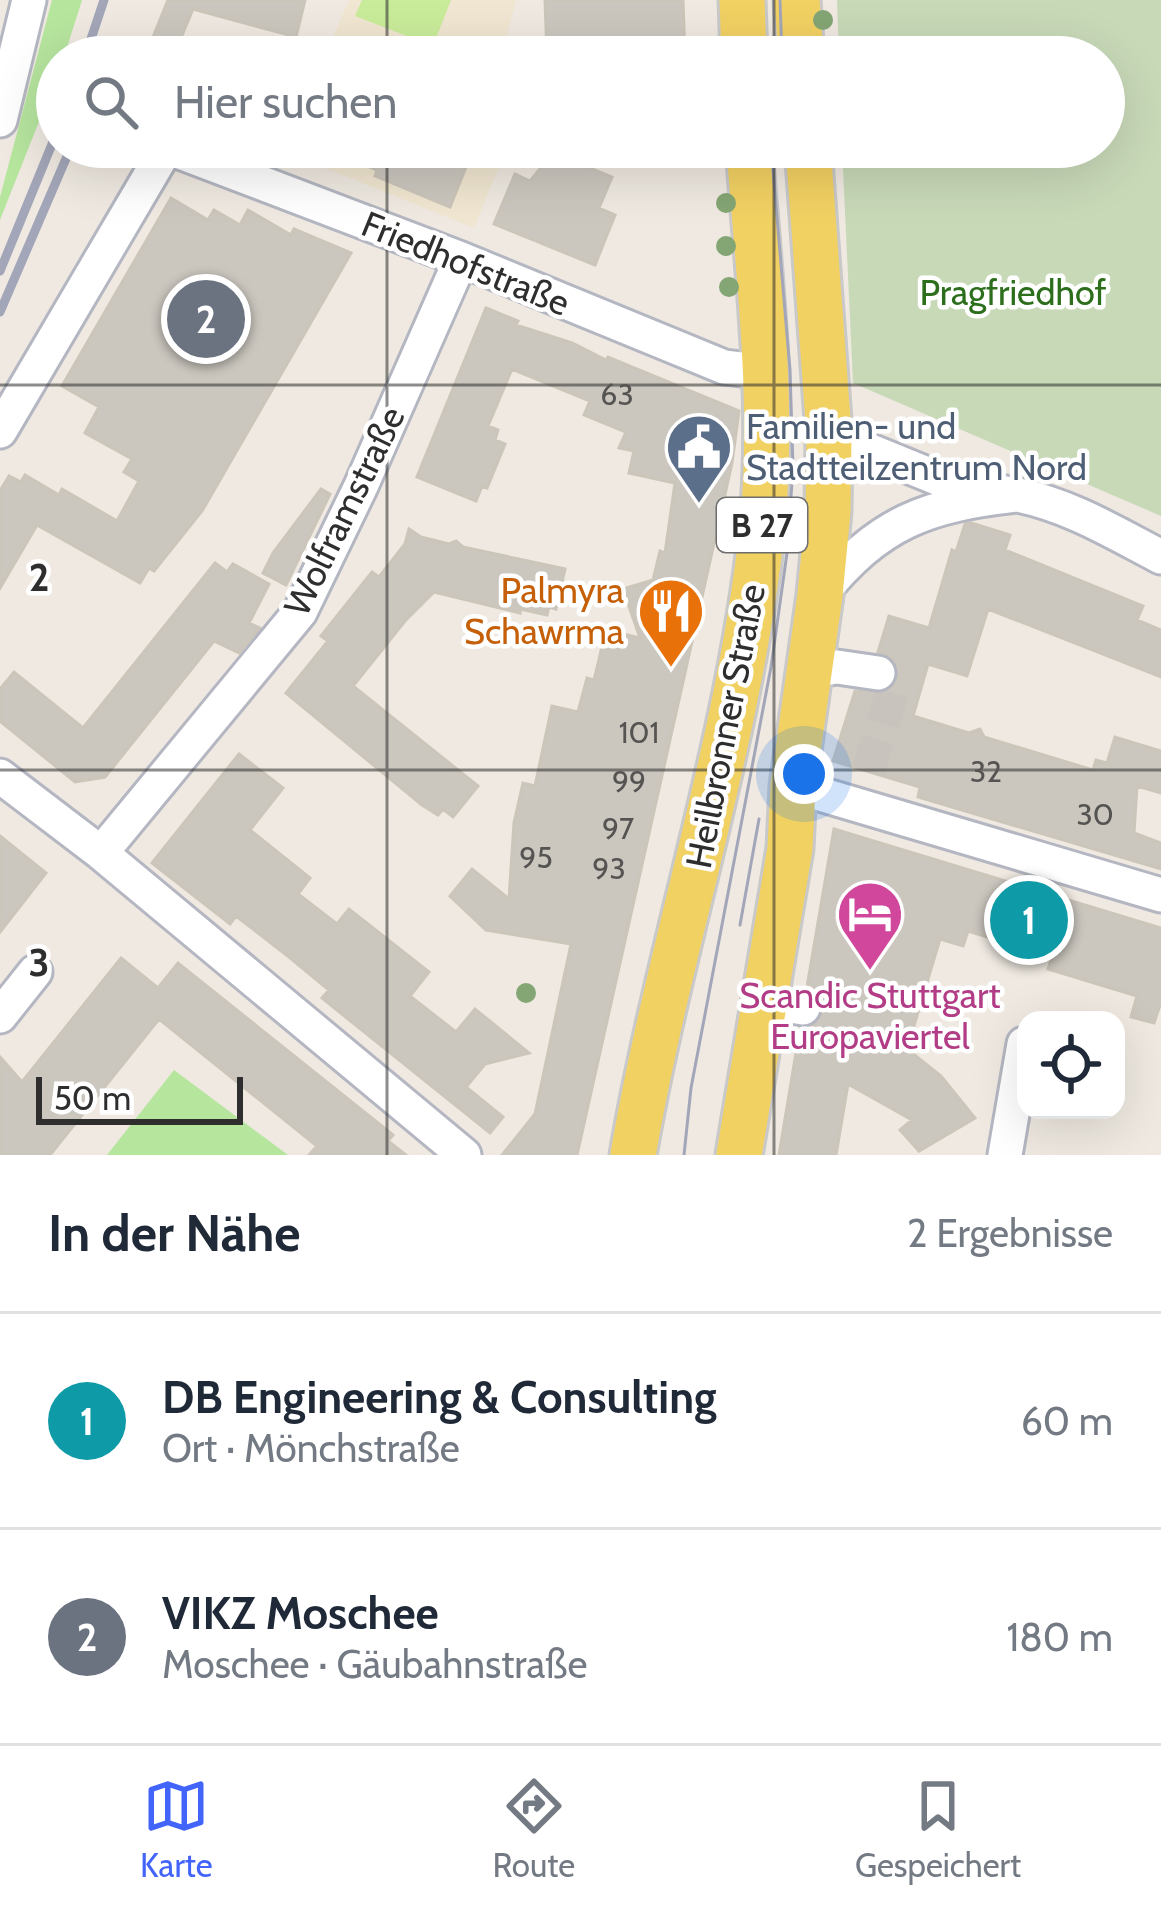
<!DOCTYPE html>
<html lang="de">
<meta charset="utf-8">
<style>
:root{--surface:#fff;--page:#f6f6f7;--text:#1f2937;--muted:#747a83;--line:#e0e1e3;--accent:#4264fb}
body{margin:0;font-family:Cabin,sans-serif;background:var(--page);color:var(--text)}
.controls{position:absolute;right:36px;bottom:36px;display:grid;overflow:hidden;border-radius:24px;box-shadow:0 12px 48px #0002}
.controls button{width:108px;height:108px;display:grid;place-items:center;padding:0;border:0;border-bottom:3px solid var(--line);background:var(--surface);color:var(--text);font:60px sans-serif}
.scale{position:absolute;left:36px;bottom:30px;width:207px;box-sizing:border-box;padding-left:12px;border:6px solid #2e2e2e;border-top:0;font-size:33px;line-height:42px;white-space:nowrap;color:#2e2e2e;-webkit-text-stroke:9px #fff;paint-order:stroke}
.you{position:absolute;left:804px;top:774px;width:42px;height:42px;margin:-30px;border:9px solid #fff;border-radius:50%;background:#1a73e8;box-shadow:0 0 0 18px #1a73e833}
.badge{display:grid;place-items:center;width:78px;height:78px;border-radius:50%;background:var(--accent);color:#fff;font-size:39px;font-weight:700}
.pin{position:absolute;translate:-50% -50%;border:6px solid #fff;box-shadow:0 3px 12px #0006}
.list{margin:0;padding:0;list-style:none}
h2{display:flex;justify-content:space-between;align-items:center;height:156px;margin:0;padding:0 48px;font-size:51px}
h2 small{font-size:39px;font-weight:400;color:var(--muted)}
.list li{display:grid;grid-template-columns:78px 1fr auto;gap:36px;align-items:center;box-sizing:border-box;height:216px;padding:0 48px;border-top:3px solid var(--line)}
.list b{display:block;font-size:45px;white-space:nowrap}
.list p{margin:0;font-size:39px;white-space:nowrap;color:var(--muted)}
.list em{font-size:39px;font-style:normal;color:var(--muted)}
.icon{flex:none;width:66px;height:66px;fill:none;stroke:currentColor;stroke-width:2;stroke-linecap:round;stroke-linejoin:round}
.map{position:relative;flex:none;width:1161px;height:1155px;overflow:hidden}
.search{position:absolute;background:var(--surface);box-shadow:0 12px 48px #0002;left:36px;right:36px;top:36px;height:132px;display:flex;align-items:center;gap:30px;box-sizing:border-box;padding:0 42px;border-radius:66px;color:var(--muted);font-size:45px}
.sheet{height:588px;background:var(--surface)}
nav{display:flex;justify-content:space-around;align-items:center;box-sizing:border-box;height:168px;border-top:3px solid var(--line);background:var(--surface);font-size:33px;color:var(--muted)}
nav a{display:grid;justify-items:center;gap:6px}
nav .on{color:var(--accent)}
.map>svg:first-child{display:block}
.education{fill:#f0e6d1}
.green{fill:#b6e59e}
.cemetery{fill:#c8d9b8}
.pitch{fill:#c9ec9a}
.building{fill:#cbc7bf;stroke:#cbc5ba;stroke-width:3}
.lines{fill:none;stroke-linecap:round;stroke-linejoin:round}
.minor-tunnel{stroke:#c8c4bd;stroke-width:33;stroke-dasharray:33 16;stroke-linecap:butt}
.minor-casing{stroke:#b4b7c1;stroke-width:39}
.major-casing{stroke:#c9c9c9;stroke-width:51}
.minor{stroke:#fff;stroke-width:33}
.major{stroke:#f2d163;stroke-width:45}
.tram{stroke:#a3a6b8;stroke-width:3}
.rail{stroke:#a3a6b8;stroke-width:9}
.tree{fill:#84a574}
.grid{fill:none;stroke:#2e2e2e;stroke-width:3;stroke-opacity:0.55}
.labels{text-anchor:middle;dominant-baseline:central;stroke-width:9;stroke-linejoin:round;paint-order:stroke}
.number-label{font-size:30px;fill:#555452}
.shield{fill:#fff;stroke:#6d6d6d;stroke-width:3}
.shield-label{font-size:33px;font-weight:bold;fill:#2e2e2e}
.street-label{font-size:36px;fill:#2e2e2e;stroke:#fff}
.park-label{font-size:36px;fill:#2c6e1b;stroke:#fff}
.service-label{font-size:36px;fill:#4e5e75;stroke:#fff;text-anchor:start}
.food-label{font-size:36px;fill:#c56008;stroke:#fff;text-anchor:end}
.hotel-label{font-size:36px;fill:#b23c85;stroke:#fff}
.grid-label{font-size:39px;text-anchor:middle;font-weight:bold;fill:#2e2e2e;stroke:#fff;stroke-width:9;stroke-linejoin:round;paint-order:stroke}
</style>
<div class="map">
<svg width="1161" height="1155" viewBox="0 0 1161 1155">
<rect width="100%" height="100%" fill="#efe9e1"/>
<!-- education -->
<path class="education" d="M349 0H516L501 57H324Z
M284 147H507L474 228 283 151Z"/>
<!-- green -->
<path class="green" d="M52 0H82L64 57H57V76L0 220V197Z
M174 1070 288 1155H107Z"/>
<!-- cemetery -->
<path class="cemetery" d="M837 0H1161V516L853 383 842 147H1104V57H839Z"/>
<!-- pitch -->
<path class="pitch" d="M362 0H451L433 46 355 16Z"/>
<!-- building -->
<path class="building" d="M168 0H305L296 37 193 9 173 57H145Z
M545 0H683L685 57 547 55Z
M323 147H474L450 207 375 176 377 170Z
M553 153 612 177 599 208 615 215 595 265 494 224 515 174 530 181Z
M171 198 208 220 214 210 240 225 248 210 291 235 294 229 351 253 202 511 154 571 149 568 140 583 37 525 0 588V491L9 476 21 482 25 475 59 495 62 489 117 521 139 481 124 472 132 459 85 433 99 407 62 386Z
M486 308 518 321 516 325 572 343 606 360 608 357 739 411 732 463 577 1155H502L535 1114 571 944 486 930 450 896 472 869 509 899 514 823 523 783 535 786 552 706 578 712 587 678 594 680 606 630 640 638 623 589 653 580 660 551 665 553 675 483 629 473 634 451 619 448 626 432 584 415 590 401 512 369 488 426 498 430 495 440 505 444 487 488 482 486 476 501 417 477Z
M321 489 330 494 286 585 263 573 273 553Z
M971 523 1010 535 1005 550 1143 606 1137 620 1161 630V677L988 609 967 676 928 664 913 716 969 733 980 729 984 737 1093 770 1096 760 1107 763 1115 737 1161 751V793L1137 786 1134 833 1161 843V869L918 797 920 787 833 761 855 691 885 693 898 677 892 657 878 652 889 616 929 628 952 550 956 552 965 524Z
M409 529 421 537 449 544 456 541 463 547 565 569 556 609 549 607 547 615 520 609V613L434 592 405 621 353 686 478 786 453 817 443 809 438 815 422 805 286 693 328 641 321 636 372 572 379 577 405 544Z
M215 563 227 572 233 564 269 584 249 623 260 628 239 653 214 641 105 777 75 782 0 721V689L14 672 83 728Z
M239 754 283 788 250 830 310 878 298 894 337 924 349 909 429 972 410 996 456 1032 475 1009 529 1053 485 1064 466 1087 503 1117 490 1133 322 998 329 990 289 957 236 916 230 924 152 863Z
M834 829 1161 928V1002L1154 1023 1131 1017 1137 996 1048 969 1052 957 968 931 963 946 940 939 907 1049 941 1076 975 1118 919 1151 900 1130 912 1120 848 1084 836 1155H779L800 1029 812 1027 823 1012 822 999 807 987Z
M0 836 46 873 0 932Z
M121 958 158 988 178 963 393 1135 388 1141 406 1155H309L317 1146 159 1019 50 1155H0V1057L22 1082Z"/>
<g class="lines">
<!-- minor-tunnel -->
<path class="minor-tunnel" d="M868 771 893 690 891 681 878 673"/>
<!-- minor casing -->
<g class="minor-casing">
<path id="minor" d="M0 120 29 0
M0 431 167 147 461 259 724 367 766 372
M1018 495C1071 506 1113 532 1161 557
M820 595C879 522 926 505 1018 495L954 485 829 434
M809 671 837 667 878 673
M0 776 101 853 464 1155
M793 786 1161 895
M101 853 300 612 361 486 461 259
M765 1002 803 1008
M0 1016 35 972
M1005 1155 1024 1044"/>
</g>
<!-- major casing -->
<g class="major-casing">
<path id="major" d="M742 0 744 57
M797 0 801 57
M633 1155C669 946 739 741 762 530 775 402 758 274 749 147
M739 1155 790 848 793 786 820 595 828 511 829 434 808 147"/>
</g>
<!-- minor -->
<use href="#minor" class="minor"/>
<!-- major -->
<use href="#major" class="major"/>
<!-- tram -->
<path class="tram" d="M780 0 782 57
M740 925 759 819
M684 1155 691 1088 771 667 787 553 793 468 790 370 771 147"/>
<!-- rail -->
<path class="rail" d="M85 57 104 0
M0 271 57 132
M0 312 71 147"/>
</g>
<!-- trees -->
<g class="tree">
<circle cx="823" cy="20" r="10"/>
<circle cx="726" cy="203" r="10"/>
<circle cx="726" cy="246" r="10"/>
<circle cx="729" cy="287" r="10"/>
<circle cx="526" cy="993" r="10"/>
</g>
<!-- grid -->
<path class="grid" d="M387 0V57M774 0V57M387 147V1155M774 147V1155M0 385H1161M0 770H1161"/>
<!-- icons -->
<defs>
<g id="civic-pin" transform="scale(3.45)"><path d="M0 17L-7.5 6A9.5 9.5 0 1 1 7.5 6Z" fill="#5c6f8a" stroke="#fff"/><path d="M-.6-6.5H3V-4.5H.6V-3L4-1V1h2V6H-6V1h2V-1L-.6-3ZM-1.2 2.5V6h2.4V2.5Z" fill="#fff"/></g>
<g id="restaurant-pin" transform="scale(3.45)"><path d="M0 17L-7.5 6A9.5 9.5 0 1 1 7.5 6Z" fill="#e8710a" stroke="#fff"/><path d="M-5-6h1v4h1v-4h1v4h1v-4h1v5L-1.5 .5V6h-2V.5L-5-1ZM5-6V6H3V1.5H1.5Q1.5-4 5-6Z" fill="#fff"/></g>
<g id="hotel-pin" transform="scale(3.45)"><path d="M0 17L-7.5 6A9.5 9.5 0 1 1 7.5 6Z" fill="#d1479c" stroke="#fff"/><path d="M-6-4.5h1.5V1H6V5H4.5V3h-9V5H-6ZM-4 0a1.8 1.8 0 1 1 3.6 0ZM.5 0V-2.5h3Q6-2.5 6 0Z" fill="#fff"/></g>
</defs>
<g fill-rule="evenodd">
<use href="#civic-pin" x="699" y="447"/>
<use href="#restaurant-pin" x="671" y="611"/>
<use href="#hotel-pin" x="870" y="914"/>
</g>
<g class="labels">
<!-- number labels -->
<g class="number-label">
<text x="617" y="394">63</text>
<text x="639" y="732">101</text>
<text x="986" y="771">32</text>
<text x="629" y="781">99</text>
<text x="1095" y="814">30</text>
<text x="618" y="828">97</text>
<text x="536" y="857">95</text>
<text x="609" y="868">93</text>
</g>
<!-- shield labels -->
<rect class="shield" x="717" y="498" width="90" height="54" rx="9"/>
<g class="shield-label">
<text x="762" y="525">B 27</text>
</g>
<!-- street labels -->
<g class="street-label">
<text transform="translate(466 263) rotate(22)">Friedhofstraße</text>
<text transform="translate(344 511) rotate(-64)">Wolframstraße</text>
<text transform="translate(725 726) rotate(-79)">Heilbronner Straße</text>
</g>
<!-- park labels -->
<g class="park-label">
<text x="1013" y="292">Pragfriedhof</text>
</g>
<!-- service labels -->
<g class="service-label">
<text x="746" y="426">Familien- und<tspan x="746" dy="41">Stadtteilzentrum Nord</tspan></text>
</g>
<!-- food labels -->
<g class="food-label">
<text x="624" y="590">Palmyra<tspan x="624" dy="41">Schawrma</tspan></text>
</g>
<!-- hotel labels -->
<g class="hotel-label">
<text x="870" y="995">Scandic Stuttgart<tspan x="870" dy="41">Europaviertel</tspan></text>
</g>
</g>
<g class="grid-label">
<text x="39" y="591">2</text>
<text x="39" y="976">3</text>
</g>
</svg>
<div class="controls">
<button><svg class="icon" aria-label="locate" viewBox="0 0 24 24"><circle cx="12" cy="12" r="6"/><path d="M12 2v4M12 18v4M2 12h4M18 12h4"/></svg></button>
</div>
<div class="scale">50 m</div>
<div class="you"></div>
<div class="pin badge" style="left:1029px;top:920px;background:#0f9aa8">1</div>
<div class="pin badge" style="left:206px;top:319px;background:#6b7280">2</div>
<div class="search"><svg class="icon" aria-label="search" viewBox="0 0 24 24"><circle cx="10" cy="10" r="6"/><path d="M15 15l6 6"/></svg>Hier suchen</div>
</div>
<section class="sheet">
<h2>In der Nähe<small>2 Ergebnisse</small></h2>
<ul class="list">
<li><span class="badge" style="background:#0f9aa8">1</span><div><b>DB Engineering &amp; Consulting</b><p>Ort · Mönchstraße</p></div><em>60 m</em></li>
<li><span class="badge" style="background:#6b7280">2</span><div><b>VIKZ Moschee</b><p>Moschee · Gäubahnstraße</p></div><em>180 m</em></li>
</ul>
</section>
<nav>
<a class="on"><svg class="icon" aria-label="map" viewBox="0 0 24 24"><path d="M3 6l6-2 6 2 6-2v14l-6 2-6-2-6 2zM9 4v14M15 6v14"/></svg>Karte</a>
<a><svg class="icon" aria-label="directions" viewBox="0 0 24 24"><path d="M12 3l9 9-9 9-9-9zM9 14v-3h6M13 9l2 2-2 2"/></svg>Route</a>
<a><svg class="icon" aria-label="saved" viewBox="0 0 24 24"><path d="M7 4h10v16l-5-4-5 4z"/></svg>Gespeichert</a>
</nav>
